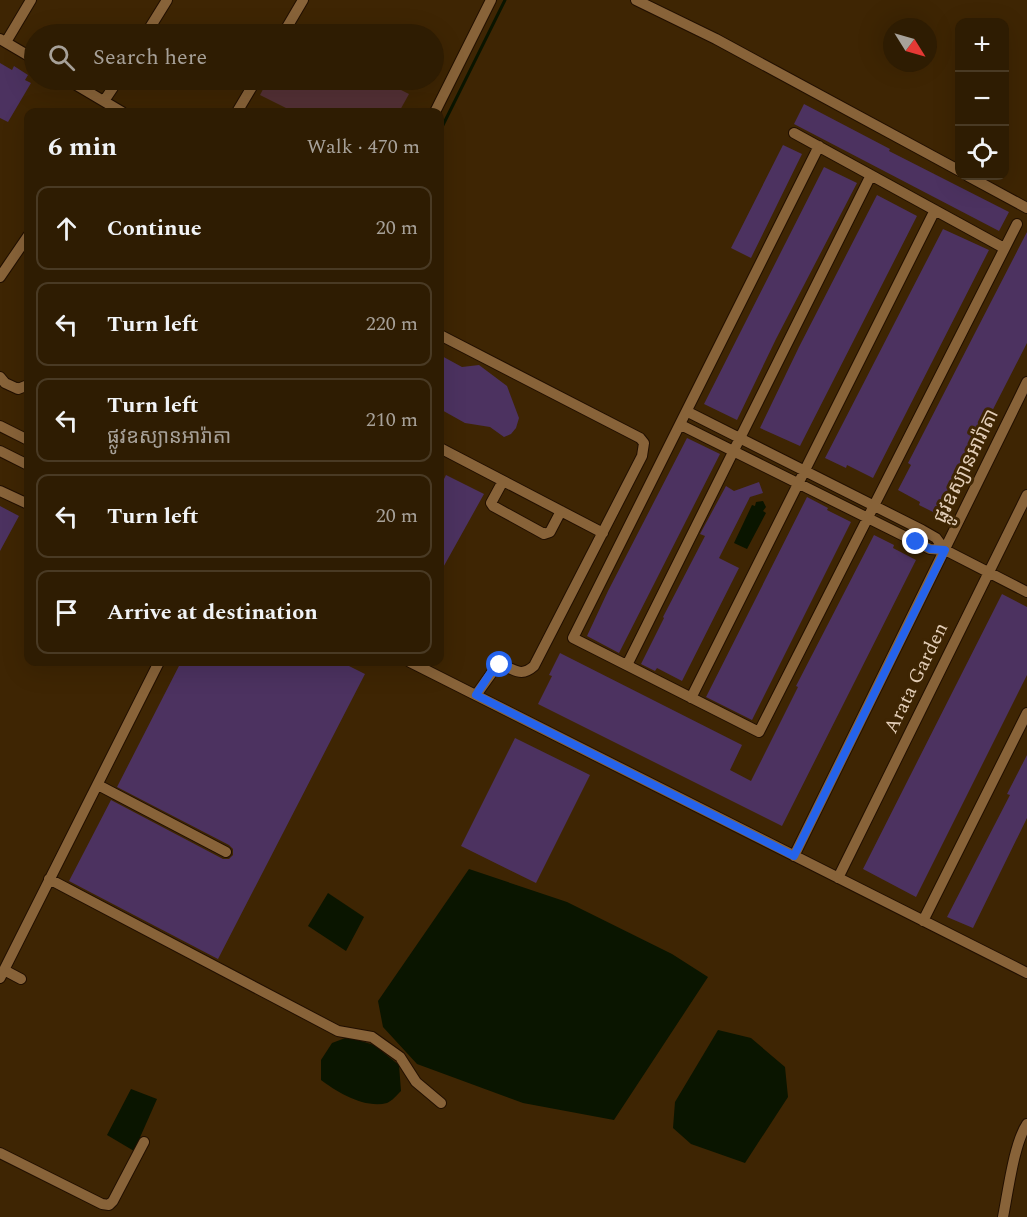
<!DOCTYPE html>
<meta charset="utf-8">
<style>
:root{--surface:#2e1c02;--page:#36250c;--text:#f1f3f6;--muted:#a7a199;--line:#493a24}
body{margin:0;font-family:Spectral,"Noto Sans Khmer",serif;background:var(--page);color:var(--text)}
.controls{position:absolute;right:18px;top:18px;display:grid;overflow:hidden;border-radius:12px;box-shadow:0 6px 24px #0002}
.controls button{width:54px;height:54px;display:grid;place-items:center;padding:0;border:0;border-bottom:2px solid var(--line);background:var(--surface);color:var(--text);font:30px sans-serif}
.compass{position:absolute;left:883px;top:18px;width:54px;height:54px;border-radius:50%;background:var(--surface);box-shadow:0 6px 24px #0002;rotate:127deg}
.stop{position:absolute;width:18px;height:18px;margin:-14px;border:4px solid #2563eb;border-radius:50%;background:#fff}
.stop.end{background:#2563eb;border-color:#fff;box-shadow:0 2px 6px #0008}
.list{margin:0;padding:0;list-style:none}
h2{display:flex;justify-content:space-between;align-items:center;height:78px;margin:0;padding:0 24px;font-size:26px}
h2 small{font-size:20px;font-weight:400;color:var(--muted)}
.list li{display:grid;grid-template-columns:39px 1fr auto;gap:18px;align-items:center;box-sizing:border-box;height:84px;margin:0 12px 12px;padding:0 12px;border:2px solid var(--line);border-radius:12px}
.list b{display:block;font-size:22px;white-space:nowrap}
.list p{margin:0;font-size:20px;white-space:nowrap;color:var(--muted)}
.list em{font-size:20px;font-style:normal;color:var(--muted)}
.icon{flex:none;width:33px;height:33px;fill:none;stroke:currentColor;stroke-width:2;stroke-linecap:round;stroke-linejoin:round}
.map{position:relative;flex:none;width:1027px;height:1217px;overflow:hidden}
.search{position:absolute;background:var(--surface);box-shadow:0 6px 24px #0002;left:24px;top:24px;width:420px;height:66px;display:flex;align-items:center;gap:15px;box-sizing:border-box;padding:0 21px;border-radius:33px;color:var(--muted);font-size:22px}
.panel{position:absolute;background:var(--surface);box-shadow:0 6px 24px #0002;left:24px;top:108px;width:420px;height:558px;border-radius:12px}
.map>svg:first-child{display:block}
.green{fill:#543136}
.water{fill:#0a1500}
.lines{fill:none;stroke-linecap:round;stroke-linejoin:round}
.stream{stroke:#0a1500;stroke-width:3}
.building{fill:#4c3260}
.minor-casing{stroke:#210f00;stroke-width:12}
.minor{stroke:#886339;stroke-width:10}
.route{stroke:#2563eb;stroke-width:8}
.labels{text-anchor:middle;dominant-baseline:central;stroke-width:6;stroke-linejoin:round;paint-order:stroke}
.street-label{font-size:20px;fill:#e2cdb7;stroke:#3e2503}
</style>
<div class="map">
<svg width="1027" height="1217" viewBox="0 0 1027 1217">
<rect width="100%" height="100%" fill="#3e2503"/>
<!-- green -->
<path class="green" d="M268 80H381L409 94 399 112H294L260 95Z"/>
<!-- water -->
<path class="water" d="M763 501 766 507 763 511 766 513 747 549 734 543 752 505 755 506 756 502Z
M469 869 567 902 672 954 708 977 614 1120 523 1103 417 1064 383 1027 378 1001Z
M328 893 364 917 346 951 308 926Z
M718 1030 751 1038 785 1067 788 1097 745 1163 691 1144 673 1128 675 1102Z
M348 1037 374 1045 399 1065 401 1091C397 1095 392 1101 387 1103 365 1109 337 1092 321 1080V1060L332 1043Z
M131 1089 157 1099 134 1151 107 1135Z"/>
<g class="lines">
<!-- stream -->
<path class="stream" d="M440 131 505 0"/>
</g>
<!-- building -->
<path class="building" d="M0 63 12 70 14 66 28 75 25 80 31 83 8 122 0 118Z
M804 104 890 149 889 151 1009 212 999 231 794 124Z
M783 145 802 154 751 258 731 248Z
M824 167 857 183 776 339 737 420 704 404Z
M877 195 917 216 800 446 760 428 799 347Z
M943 229 989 250 873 478 847 465 846 468 825 458Z
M1027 232V343L939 515 919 505 920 502 898 490 911 465 908 463Z
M440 355 462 367 479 365 507 386 519 418 516 428 511 434 504 437 490 427 465 423 440 409Z
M687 438 720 454 619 653 587 636 608 591Z
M446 475 484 494 440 573V487Z
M759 482 763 493 750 497 719 558 739 568 682 681 657 668 655 671 641 664 664 618 663 617 705 536 700 534 726 486 734 491Z
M807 497 828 508 827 510 851 522 752 720 706 697Z
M0 506 19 516 0 551Z
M874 535 894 545 893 548 916 560 782 826 538 704 552 676 549 675 560 653 742 745 730 770 751 781 798 687 796 686Z
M1002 594 1027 607V675L916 897 863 869Z
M181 662H341L365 674 218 959 69 881 111 800 223 859H229L233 855V849L229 845 117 787Z
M515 738 590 775 536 883 461 846Z
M1027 755V818L973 928 947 917 1010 795 1007 794Z"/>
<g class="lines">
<!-- minor casing -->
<g class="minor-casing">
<path id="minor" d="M636 0 716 39 960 171
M146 34 167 0
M283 34 303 0
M0 39 34 59
M6 42 31 0
M68 80 122 112
M104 101 118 80
M237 112 256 80
M435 112 491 0
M794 133 1004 248
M819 146 573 638 759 732 1017 224
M968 176 1027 208
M0 277 28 236
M440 335 640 438 644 443 642 456 534 666C517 681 511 662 496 667L476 695
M0 377 5 383 18 389 28 385
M688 412 922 530 936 538 945 550
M681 425 916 542 930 549 945 550 1027 592
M0 426 28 440
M440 448 603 533
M0 451 28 465
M503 481 491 503 493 506 544 534 550 532 561 511
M0 491 28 504
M410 662 1027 973
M627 665 871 175
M691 698 935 210
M98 785 226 852
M794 856 1027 382
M838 878 1027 495
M49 879 338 1031 372 1037 400 1057 416 1082 441 1103
M923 921 1027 713
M4 970 21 979
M0 978 159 662
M0 1153 102 1204 109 1205 113 1201 144 1142
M1003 1217C1008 1192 1014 1143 1027 1124"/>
</g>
<!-- minor -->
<use href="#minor" class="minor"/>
</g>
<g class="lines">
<!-- route -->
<path class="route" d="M500 665 491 672 476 695 794 856 945 550 930 549 916 542"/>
</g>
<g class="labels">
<!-- street labels -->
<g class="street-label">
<text transform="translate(966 466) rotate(-64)">ផ្លូវឧស្យានអារ៉ាតា</text>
<text transform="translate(916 678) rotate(-64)">Arata Garden</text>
</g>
</g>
</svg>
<div class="controls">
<button>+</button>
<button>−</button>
<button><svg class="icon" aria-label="locate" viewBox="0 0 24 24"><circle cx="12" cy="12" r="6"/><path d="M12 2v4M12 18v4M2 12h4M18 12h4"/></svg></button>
</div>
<svg class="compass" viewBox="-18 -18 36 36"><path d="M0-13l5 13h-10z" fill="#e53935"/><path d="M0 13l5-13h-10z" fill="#a7a199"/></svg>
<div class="stop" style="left:500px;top:665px"></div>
<div class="stop end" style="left:916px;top:542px"></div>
<div class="search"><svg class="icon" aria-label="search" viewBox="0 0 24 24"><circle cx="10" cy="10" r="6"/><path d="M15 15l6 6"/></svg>Search here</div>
<section class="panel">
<h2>6 min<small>Walk · 470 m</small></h2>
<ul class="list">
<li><svg class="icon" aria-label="ahead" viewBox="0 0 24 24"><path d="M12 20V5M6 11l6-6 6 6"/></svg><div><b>Continue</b></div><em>20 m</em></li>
<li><svg class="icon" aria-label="left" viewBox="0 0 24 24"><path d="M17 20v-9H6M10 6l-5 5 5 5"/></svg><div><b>Turn left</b></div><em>220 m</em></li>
<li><svg class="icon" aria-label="left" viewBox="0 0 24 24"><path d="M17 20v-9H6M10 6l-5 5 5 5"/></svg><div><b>Turn left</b><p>ផ្លូវឧស្យានអារ៉ាតា</p></div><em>210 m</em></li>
<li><svg class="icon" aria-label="left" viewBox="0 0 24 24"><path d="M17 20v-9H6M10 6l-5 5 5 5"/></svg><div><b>Turn left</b></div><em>20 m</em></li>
<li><svg class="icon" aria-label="arrive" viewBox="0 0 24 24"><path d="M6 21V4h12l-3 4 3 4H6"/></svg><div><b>Arrive at destination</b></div></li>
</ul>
</section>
</div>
